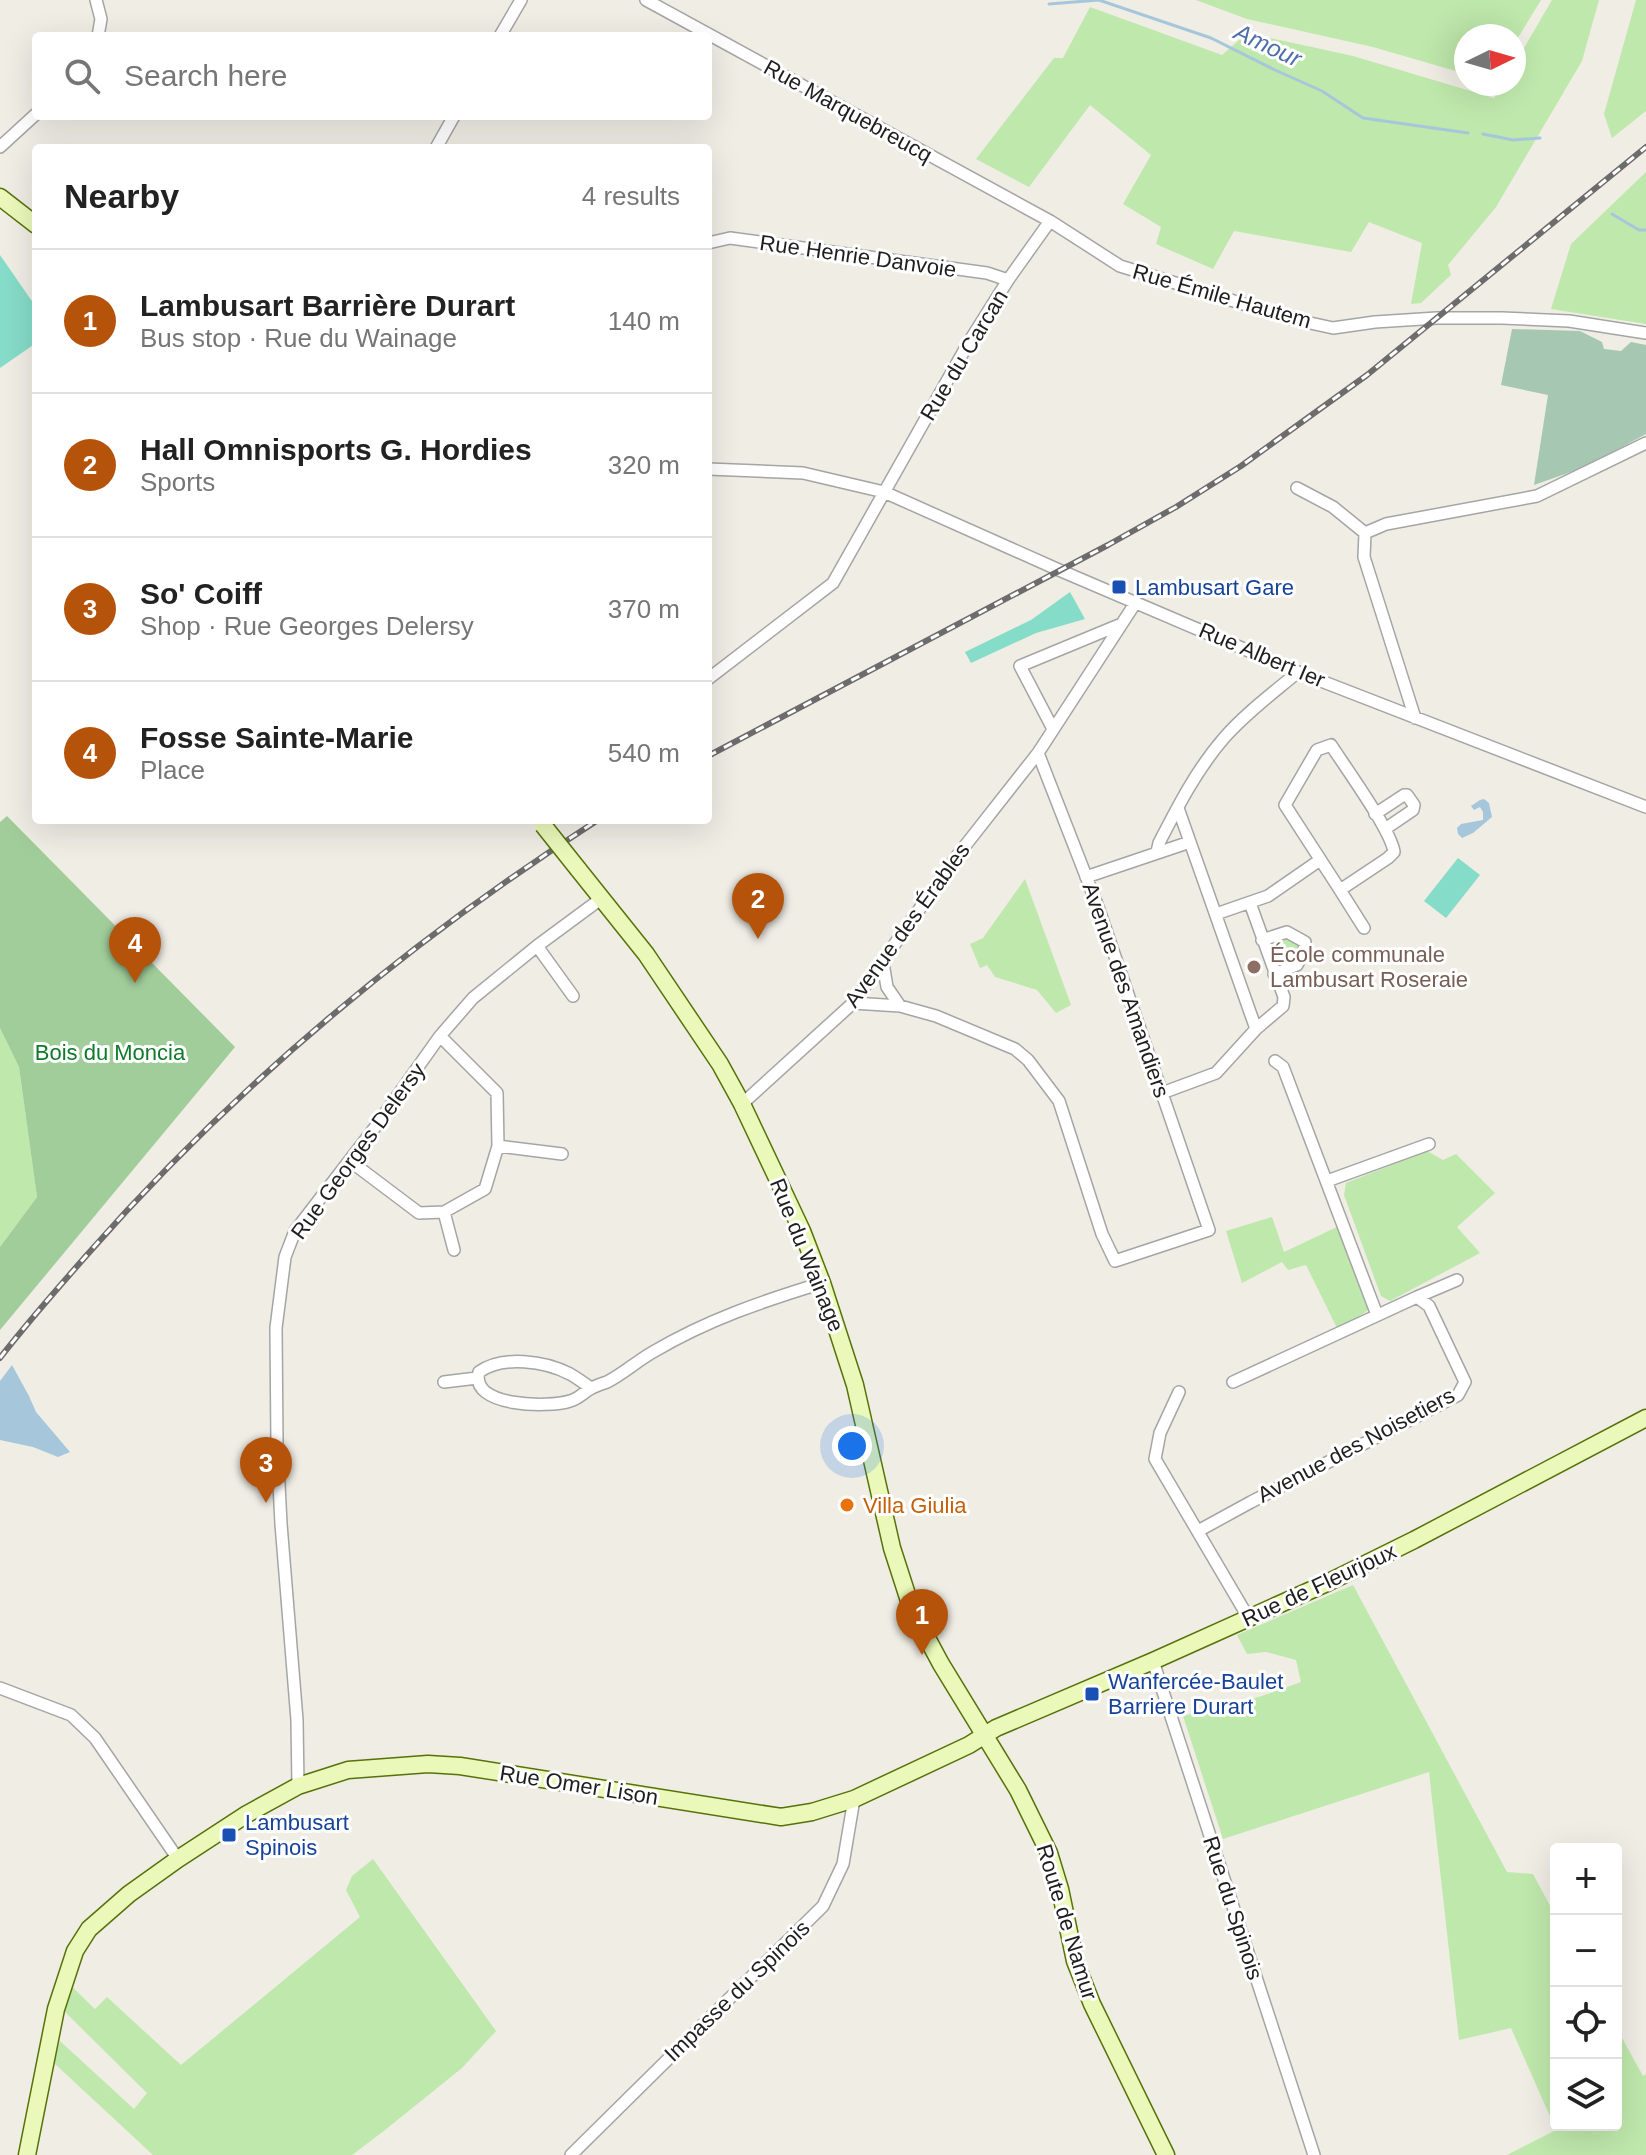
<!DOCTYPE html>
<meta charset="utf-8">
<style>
:root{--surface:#fff;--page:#f2f2f2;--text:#222;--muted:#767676;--line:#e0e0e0;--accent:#b45309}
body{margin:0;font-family:Arial,sans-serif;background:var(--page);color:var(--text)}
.controls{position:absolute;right:24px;bottom:24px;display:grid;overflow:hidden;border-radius:8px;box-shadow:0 8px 32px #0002}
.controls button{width:72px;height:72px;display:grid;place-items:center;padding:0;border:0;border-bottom:2px solid var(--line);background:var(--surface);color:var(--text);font:40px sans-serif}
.compass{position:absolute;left:1454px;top:24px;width:72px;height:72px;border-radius:50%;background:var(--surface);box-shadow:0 8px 32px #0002;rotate:85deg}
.you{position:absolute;left:852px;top:1446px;width:28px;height:28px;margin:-20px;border:6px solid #fff;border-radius:50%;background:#1a73e8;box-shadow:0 0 0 12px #1a73e833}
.badge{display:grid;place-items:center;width:52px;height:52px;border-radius:50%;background:var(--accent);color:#fff;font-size:26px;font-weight:700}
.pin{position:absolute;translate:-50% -66px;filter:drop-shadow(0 2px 4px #0008)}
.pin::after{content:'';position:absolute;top:42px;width:28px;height:24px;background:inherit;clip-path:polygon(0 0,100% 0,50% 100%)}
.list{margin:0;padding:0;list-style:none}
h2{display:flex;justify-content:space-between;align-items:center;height:104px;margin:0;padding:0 32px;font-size:34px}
h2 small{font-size:26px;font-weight:400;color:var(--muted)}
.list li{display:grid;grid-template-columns:52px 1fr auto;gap:24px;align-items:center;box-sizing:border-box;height:144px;padding:0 32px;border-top:2px solid var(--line)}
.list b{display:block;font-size:30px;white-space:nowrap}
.list p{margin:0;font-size:26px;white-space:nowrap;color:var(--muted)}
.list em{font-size:26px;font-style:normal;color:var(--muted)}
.icon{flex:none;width:44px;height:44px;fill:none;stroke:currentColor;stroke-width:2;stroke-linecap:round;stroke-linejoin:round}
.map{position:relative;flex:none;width:1646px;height:2155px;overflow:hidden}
.search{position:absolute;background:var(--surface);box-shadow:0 8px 32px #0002;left:32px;top:32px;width:680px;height:88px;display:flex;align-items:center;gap:20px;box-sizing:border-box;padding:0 28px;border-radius:8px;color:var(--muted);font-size:30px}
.panel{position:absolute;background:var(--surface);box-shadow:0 8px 32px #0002;left:32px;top:144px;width:680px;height:680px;border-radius:8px}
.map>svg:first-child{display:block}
.grass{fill:#bfe8ac}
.forest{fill:#a1cd9a}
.cemetery{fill:#a6c7b1}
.pitch{fill:#85dcc8}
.water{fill:#a6c7db}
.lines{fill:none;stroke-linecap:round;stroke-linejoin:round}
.stream{stroke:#a6c7db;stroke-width:3}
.street-casing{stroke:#a5a5a5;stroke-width:14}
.secondary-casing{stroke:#567208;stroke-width:19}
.street{stroke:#fff;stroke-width:11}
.secondary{stroke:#eaf8ba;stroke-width:16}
.rail-casing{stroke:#6c6c6c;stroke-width:6}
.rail{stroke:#fff;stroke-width:3;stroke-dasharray:9;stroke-linecap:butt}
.secondary-bridge-casing{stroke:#567208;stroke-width:19;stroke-linecap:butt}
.secondary-bridge{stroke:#eaf8ba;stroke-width:16}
.transit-dot{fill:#1a4fb4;stroke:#fff;stroke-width:3}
.education-dot{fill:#8d6e63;stroke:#fff;stroke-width:3}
.food-dot{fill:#e8710a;stroke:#fff;stroke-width:3}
.labels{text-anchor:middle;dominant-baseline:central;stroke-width:6;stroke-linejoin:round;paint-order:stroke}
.street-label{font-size:22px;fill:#1e1e1e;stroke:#fff}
.transit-label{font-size:22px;fill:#164399;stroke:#fff;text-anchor:start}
.education-label{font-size:22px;fill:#785e54;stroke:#fff;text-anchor:start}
.park-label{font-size:22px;fill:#0f7a29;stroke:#fff}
.food-label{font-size:22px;fill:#c56008;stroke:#fff;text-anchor:start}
.water-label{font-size:24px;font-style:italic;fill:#4d6dab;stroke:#fff}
</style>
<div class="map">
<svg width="1646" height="2155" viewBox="0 0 1646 2155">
<rect width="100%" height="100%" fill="#efede4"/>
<!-- grass -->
<path class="grass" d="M1196 0H1541L1514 44V36H1466V74L1373 47 1247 19Z
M1552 0H1599L1582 61 1496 207 1448 265 1451 275 1421 303 1411 304 1422 243 1369 222 1351 252 1234 231 1213 269 1156 244 1161 227 1123 204 1151 155 1090 105 1029 187 976 159 1054 58H1063L1090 7 1222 55 1247 33 1353 56 1494 98 1503 84H1514V65Z
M1636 0H1646V111L1612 138 1604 114Z
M1646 172V324L1551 309 1571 244Z
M1025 879 1071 1005 1056 1013 1037 990 995 977 987 965 980 968 970 944 983 938Z
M1288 937 1301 946 1294 962 1276 968 1267 942Z
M0 1028 19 1067 37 1197 0 1247Z
M1427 1151 1443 1160 1456 1154 1495 1193 1457 1227 1480 1253 1390 1301 1381 1296 1344 1195 1346 1183Z
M1272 1217 1284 1252 1337 1227 1368 1310 1355 1320 1337 1328 1306 1265 1288 1270 1282 1262 1242 1283 1226 1231Z
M1353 1585 1507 1872 1533 1874 1556 1917V2125H1616V2027L1643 2076 1646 2074V2155H1507L1556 2130 1511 2028 1459 2040 1429 1772 1223 1839 1183 1716 1262 1696 1301 1682 1296 1660 1266 1652 1247 1654 1237 1635Z
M373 1859 496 2031 462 2068 385 2130 352 2155H153L54 2063 60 2041 134 2109 147 2093 62 2009 69 1984 95 2009 107 1997 181 2065 360 1917 346 1890 352 1876Z"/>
<!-- forest -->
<path class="forest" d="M7 816 235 1047 0 1330V1247L37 1197 19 1067 0 1028V822Z"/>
<!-- cemetery -->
<path class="cemetery" d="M1512 329 1580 331 1602 342 1604 349 1621 351 1631 342 1646 345V434L1585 467 1534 485 1548 395 1501 385Z"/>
<!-- pitch -->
<path class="pitch" d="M0 255 36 307V343L0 368Z
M1070 592 1085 619 1036 633 971 663 965 652 1031 620Z
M1458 858 1480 875 1446 918 1424 901Z"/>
<!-- water -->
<path class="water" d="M1484 799 1489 803 1492 817 1473 833 1462 838 1458 834 1457 828 1461 824 1483 820V812L1480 807 1474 810 1471 806 1480 800Z
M12 1365 29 1396 36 1412 70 1452 58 1457 33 1447 0 1440V1381Z"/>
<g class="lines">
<!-- stream -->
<path class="stream" d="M1049 4 1099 0 1211 38 1275 70 1322 91 1363 118 1468 133
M1483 134 1513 140 1540 138
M1612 214 1639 230H1646"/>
<!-- street casing -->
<g class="street-casing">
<path id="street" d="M96 0 101 19 98 36
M646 0 1050 221 1120 266 1292 319 1333 328 1375 322 1437 318H1502L1569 321 1646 333
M500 36 521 0
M0 147 36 114
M436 148 454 116
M708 243 730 238 987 273 1008 280
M708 469 803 473 884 492 1059 570 1298 672 1646 807
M1297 488 1333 507 1365 533 1364 557 1415 718
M1365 533 1386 524 1537 496 1646 443
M708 679 833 583 969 342 1008 280 1050 221
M1053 729 1020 666 1119 625
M1331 745C1345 767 1391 830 1394 852L1388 858 1340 890 1285 805 1314 755 1317 750Z
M1178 808 1256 1029
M1375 814 1404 795H1407L1414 805 1413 810 1385 829
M1157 852 1159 843C1178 806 1197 769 1224 738 1246 713 1273 693 1298 672
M1086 877 1190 842
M1340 890 1364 928
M1216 914 1268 896 1320 860
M1262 940 1287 932 1305 942 1304 952 1297 965 1274 974
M537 946 573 996
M883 963 887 987 900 1006
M853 1003 900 1006 936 1016 1015 1049 1028 1060 1059 1101 1102 1234 1115 1261 1209 1230 1098 907 1038 753
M1275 1061 1283 1067 1377 1315
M1162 1093 1216 1073 1256 1029 1283 1006 1284 997 1250 903
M742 1104 853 1003 957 856 1038 753 1136 602
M498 1146 562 1154
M350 1161 419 1213 444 1212 485 1189 498 1146 497 1093 440 1036
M1327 1181 1429 1144
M444 1212 454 1250
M1417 1297 1457 1280
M444 1382 477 1378
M591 1388C584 1383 577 1378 570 1374 545 1361 503 1355 479 1372 469 1407 549 1408 570 1401 578 1399 583 1393 590 1389 595 1386 601 1384 607 1382 623 1374 637 1361 653 1352 707 1320 763 1301 822 1283
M1179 1392 1160 1433 1155 1459 1248 1617
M1198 1531 1251 1502 1458 1395 1465 1382 1429 1306 1417 1297 1233 1382
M1153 1661 1314 2155
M0 1688 71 1715 95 1738 178 1859
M298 1786 297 1720 281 1524 277 1445 276 1328 285 1257 295 1231 376 1126 440 1036 473 998 537 946 602 898
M571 2155 823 1906 843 1864 854 1799"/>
</g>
<!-- secondary casing -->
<g class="secondary-casing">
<path id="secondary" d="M0 197 36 225
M578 869 646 954 720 1064 742 1104 802 1231 822 1283 855 1385 892 1548 912 1610 941 1664 1018 1790 1049 1853 1060 1889 1075 1961 1092 2004 1166 2155
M27 2155 56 2009 75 1951 89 1929 129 1894 178 1859 247 1814 298 1786 348 1770 428 1764 460 1766 781 1817 812 1812 854 1799 969 1745 996 1728 1153 1661 1329 1582 1414 1540 1646 1418"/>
</g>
<!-- street -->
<use href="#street" class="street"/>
<!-- secondary -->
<use href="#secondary" class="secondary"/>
<!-- rail casing -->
<g class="rail-casing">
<path id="rail" d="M708 756 1108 545 1176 507 1241 466 1367 375 1646 147
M0 1358C27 1323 57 1289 86 1256 235 1086 408 942 598 820"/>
</g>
<!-- rail -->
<use href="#rail" class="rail"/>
<!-- secondary-bridge casing -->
<g class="secondary-bridge-casing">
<path id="secondary-bridge" d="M543 825 578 869"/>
</g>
<!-- secondary-bridge -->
<use href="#secondary-bridge" class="secondary-bridge"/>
</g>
<!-- markers -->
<g class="transit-dot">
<rect x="1111" y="579" width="16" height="16" rx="4"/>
<rect x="1084" y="1686" width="16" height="16" rx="4"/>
<rect x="221" y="1827" width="16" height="16" rx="4"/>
</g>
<circle class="education-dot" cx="1254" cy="967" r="8"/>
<circle class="food-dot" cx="847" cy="1505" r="8"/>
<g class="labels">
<!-- street labels -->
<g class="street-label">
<text transform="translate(848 111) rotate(29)">Rue Marquebreucq</text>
<text transform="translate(858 256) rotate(8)">Rue Henrie Danvoie</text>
<text transform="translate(1222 296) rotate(16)">Rue Émile Hautem</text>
<text transform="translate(964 355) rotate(-59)">Rue du Carcan</text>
<text transform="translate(1262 655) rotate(23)">Rue Albert Ier</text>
<text transform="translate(907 925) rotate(-54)">Avenue des Érables</text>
<text transform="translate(1126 990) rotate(71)">Avenue des Amandiers</text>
<text transform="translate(358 1151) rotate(-54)">Rue Georges Delersy</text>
<text transform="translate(807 1255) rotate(68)">Rue du Wainage</text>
<text transform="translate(1356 1445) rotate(-28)">Avenue des Noisetiers</text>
<text transform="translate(1319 1585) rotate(-25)">Rue de Fleurjoux</text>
<text transform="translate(579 1785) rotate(9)">Rue Omer Lison</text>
<text transform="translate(1233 1908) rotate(72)">Rue du Spinois</text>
<text transform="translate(1067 1922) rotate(73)">Route de Namur</text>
<text transform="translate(737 1991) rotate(-44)">Impasse du Spinois</text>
</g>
<!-- transit labels -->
<g class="transit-label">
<text x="1135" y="587">Lambusart Gare</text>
<text x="1108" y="1681">Wanfercée-Baulet<tspan x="1108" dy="25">Barriere Durart</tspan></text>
<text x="245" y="1822">Lambusart<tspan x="245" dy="25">Spinois</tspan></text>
</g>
<!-- education labels -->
<g class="education-label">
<text x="1270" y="954">École communale<tspan x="1270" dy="25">Lambusart Roseraie</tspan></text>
</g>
<!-- park labels -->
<g class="park-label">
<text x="110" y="1052">Bois du Moncia</text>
</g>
<!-- food labels -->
<g class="food-label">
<text x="863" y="1505">Villa Giulia</text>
</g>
<!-- water labels -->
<g class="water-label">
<text transform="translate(1268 45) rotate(25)">Amour</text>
</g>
</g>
</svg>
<div class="controls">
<button>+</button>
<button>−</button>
<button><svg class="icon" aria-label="locate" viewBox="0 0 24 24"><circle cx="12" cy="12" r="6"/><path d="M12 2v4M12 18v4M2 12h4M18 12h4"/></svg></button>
<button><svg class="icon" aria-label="layers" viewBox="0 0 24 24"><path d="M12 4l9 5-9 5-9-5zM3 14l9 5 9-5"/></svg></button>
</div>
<svg class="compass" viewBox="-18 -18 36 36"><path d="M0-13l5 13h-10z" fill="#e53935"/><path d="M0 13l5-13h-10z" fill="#767676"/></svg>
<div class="you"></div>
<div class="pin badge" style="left:922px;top:1655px">1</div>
<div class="pin badge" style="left:758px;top:939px">2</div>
<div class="pin badge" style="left:266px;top:1503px">3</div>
<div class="pin badge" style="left:135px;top:983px">4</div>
<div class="search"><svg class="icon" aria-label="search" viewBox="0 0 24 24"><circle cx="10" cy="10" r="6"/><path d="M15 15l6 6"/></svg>Search here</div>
<section class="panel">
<h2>Nearby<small>4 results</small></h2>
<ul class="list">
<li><span class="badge">1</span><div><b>Lambusart Barrière Durart</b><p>Bus stop · Rue du Wainage</p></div><em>140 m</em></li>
<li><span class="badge">2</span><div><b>Hall Omnisports G. Hordies</b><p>Sports</p></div><em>320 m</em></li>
<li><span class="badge">3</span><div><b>So' Coiff</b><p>Shop · Rue Georges Delersy</p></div><em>370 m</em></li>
<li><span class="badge">4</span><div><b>Fosse Sainte-Marie</b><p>Place</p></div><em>540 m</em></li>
</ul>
</section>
</div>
